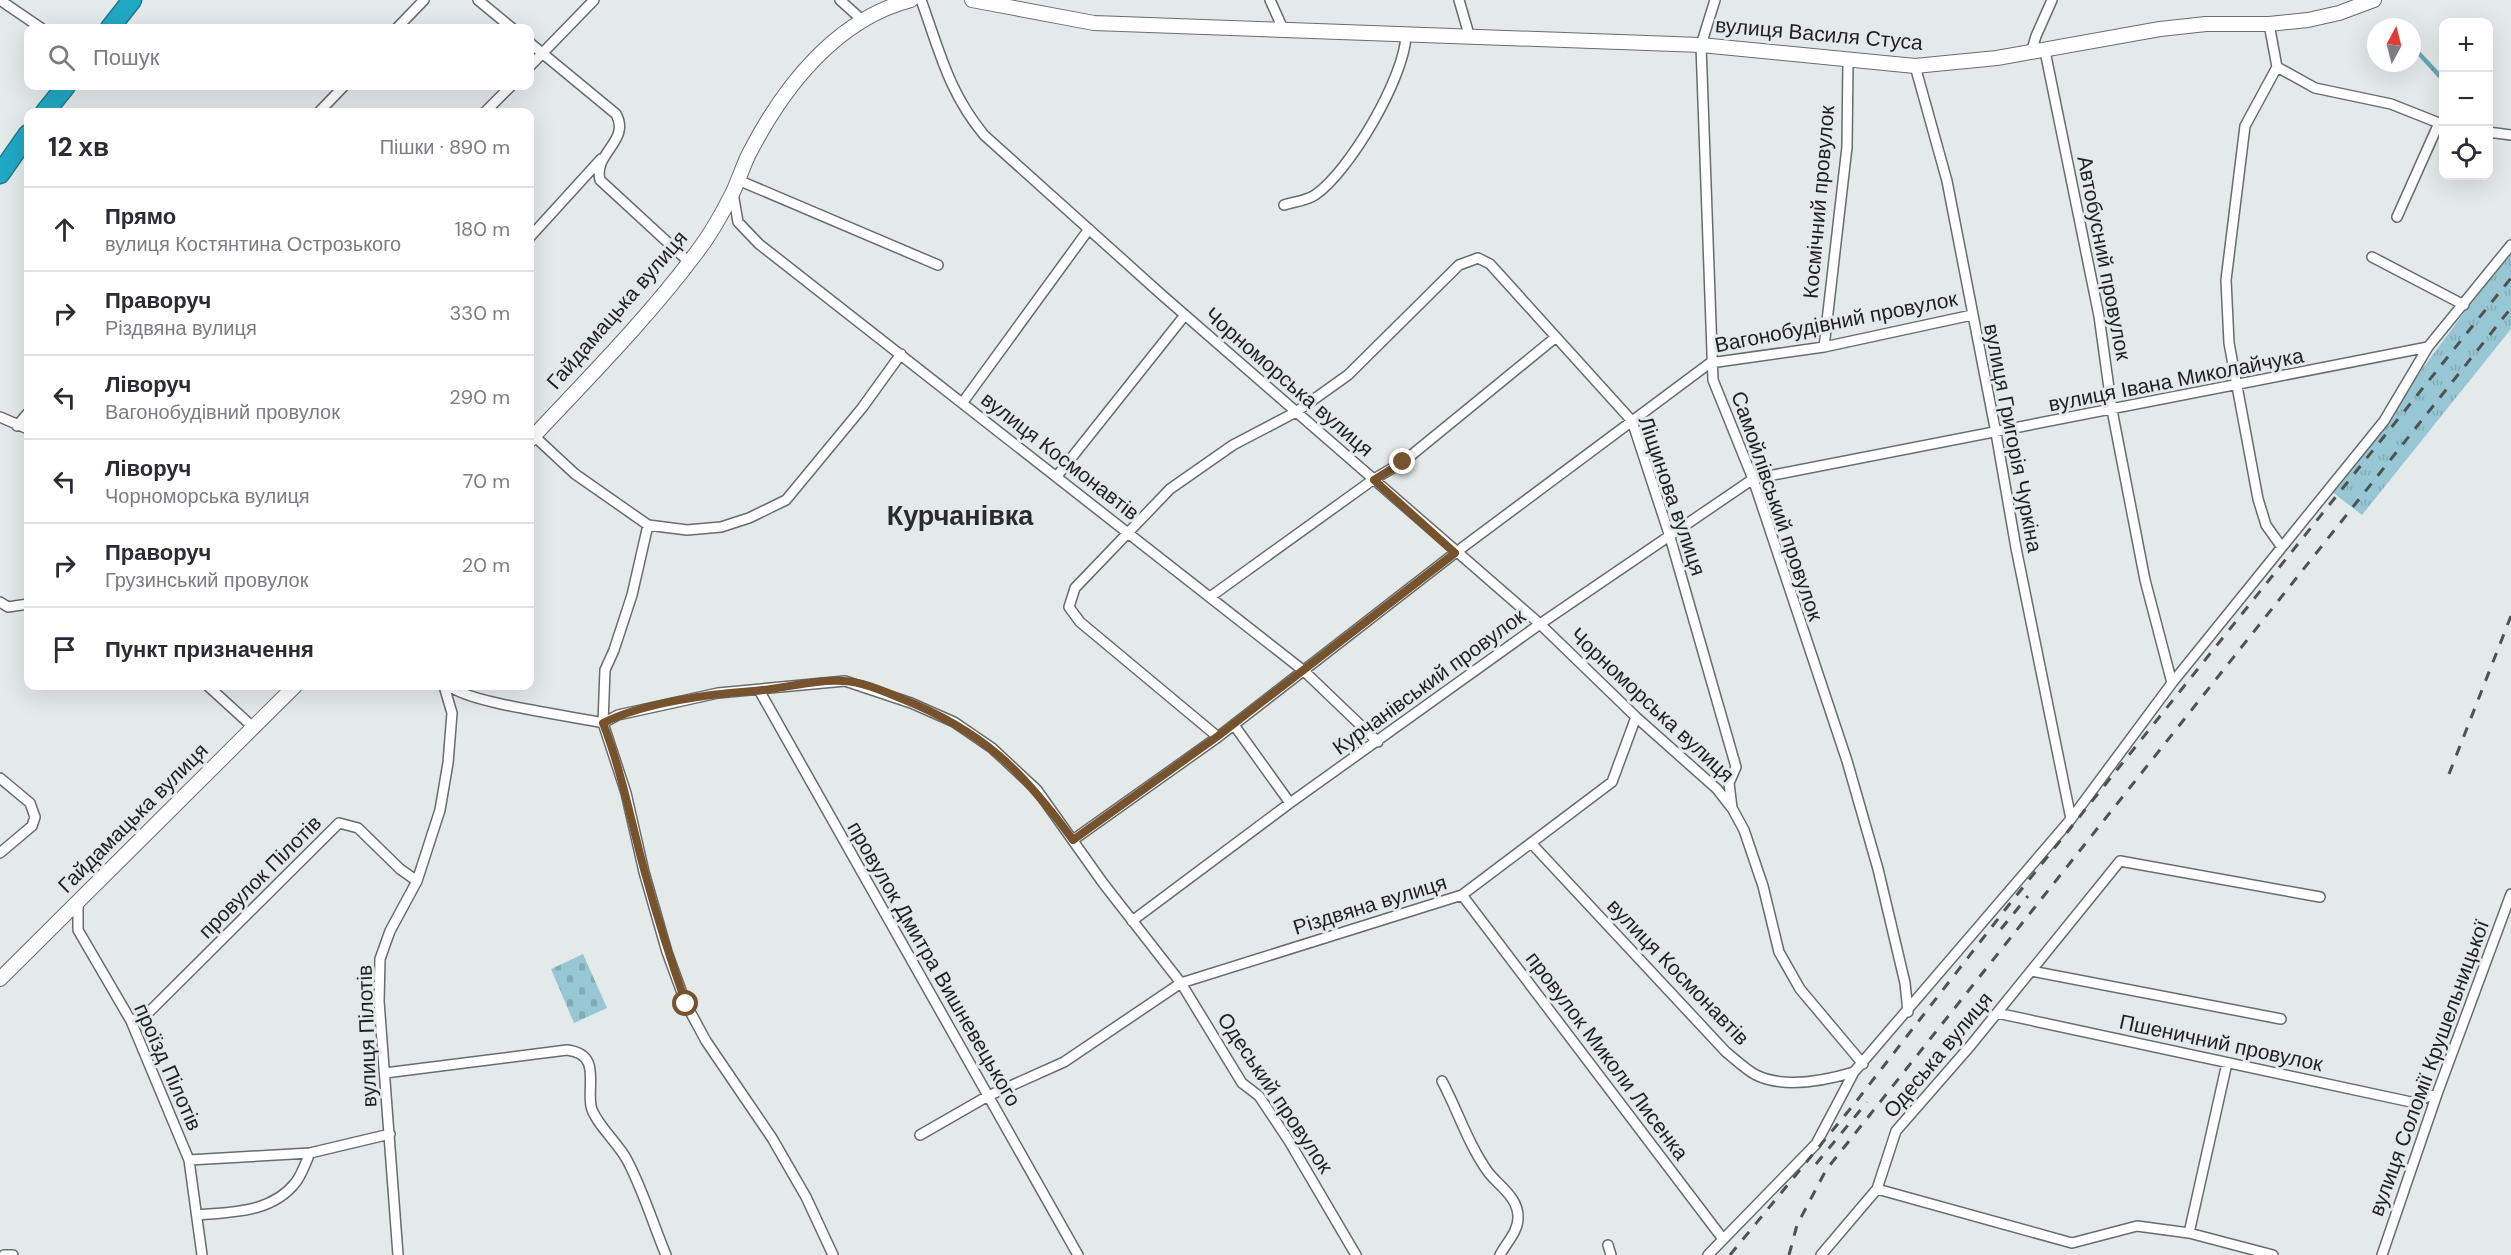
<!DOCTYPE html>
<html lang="uk">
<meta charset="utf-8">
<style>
:root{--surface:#fff;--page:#f2f2f3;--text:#2b2b33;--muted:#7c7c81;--line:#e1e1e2}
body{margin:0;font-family:"DM Sans",sans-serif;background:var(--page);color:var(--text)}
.controls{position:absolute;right:18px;top:18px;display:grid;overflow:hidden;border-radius:12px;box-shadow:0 6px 24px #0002}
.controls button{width:54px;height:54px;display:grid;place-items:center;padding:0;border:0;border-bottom:2px solid var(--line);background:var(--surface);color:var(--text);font:30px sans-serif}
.compass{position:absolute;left:2367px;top:18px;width:54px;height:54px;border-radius:50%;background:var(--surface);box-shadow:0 6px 24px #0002;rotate:7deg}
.stop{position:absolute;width:18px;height:18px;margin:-14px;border:4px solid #76532c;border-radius:50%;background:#fff}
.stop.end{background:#76532c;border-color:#fff;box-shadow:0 2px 6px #0008}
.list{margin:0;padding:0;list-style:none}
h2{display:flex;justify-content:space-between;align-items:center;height:78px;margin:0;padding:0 24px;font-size:26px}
h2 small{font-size:20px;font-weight:400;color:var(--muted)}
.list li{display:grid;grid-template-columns:39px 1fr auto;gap:18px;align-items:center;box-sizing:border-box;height:84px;padding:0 24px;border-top:2px solid var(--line)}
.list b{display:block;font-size:22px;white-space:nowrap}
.list p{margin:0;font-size:20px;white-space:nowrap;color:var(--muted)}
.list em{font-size:20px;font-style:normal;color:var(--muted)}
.icon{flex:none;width:33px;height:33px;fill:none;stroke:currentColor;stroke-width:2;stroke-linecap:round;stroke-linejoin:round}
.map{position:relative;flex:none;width:2511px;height:1255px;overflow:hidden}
.search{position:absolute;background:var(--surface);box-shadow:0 6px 24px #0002;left:24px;top:24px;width:510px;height:66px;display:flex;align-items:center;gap:15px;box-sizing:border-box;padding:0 21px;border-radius:12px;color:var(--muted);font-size:22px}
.panel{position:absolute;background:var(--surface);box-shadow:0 6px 24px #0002;left:24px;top:108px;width:510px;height:582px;border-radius:12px}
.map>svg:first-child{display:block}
.grass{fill:url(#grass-tufts)}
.cemetery{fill:url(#cemetery-stones)}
.water{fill:url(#water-ripples)}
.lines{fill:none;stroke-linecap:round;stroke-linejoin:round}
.street-casing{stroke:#676c6d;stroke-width:12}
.secondary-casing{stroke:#676c6d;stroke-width:16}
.highway-casing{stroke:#20798b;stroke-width:21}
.street{stroke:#fff;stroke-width:9}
.secondary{stroke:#fff;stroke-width:14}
.highway{stroke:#21a8c4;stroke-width:18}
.rail{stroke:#4f5252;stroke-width:3;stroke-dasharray:10 10;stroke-linecap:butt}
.route{stroke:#76532c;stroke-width:8}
.labels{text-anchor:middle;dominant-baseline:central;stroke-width:6;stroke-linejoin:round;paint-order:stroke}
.street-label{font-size:21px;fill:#1f2121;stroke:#e4e9ea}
.district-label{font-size:27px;font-weight:bold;fill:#292c2d;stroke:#e4e9ea}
</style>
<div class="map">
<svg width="2511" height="1255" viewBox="0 0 2511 1255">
<defs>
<pattern id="grass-tufts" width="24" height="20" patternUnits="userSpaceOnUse" patternTransform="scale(1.5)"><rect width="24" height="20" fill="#97c7d4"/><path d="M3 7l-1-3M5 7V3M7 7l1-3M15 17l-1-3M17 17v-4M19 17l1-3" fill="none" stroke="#82abb6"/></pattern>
<pattern id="cemetery-stones" width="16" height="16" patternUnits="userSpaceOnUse" patternTransform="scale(1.5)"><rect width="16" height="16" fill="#97c7d4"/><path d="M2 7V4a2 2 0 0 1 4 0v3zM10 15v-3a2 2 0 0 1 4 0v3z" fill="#82abb6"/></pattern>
<pattern id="water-ripples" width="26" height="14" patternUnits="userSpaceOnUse" patternTransform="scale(1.5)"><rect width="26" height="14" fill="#6aa6b5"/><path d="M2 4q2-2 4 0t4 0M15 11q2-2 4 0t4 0" fill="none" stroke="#578793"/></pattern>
</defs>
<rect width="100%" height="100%" fill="#e4e9ea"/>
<!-- grass -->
<path class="grass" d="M2511 250V329L2362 515 2331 491Z"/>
<!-- cemetery -->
<path class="cemetery" d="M583 954 607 1008 574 1023 551 969Z"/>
<!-- water -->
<path class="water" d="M2412 43 2443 76V83L2412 49Z"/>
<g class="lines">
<!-- street casing -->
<g class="street-casing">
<path id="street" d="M0 0 41 28
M478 0 512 28
M840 0 861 19
M921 0C940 52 948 91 984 135L1162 295 1540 624 1636 717 1717 789 1731 807
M1270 0 1284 31
M1459 0 1470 38
M1715 0 1701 45 1713 380 1753 479 1847 761 1878 869 1905 983 1908 1012
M2269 24 2277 67 2315 88 2391 104 2444 125
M397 28 424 0
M530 43 616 114C631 141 593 153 600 180L689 262
M2045 51 2099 316 2112 410 2145 580 2172 683
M2031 53 2036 36 2052 0
M530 66 594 0
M1915 66 1947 181 1996 433 2016 548 2071 819
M2277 67 2245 126 2226 280 2229 343 2258 499 2266 525 2281 546
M319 112 344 86
M485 112 511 86
M2488 132 2511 135
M738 180 938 265
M733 193 738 222 759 244 1304 671 1378 742
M1284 205C1293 202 1306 201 1315 195 1350 171 1404 78 1406 36
M2397 217 2439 123
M530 237 601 159
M2372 257 2464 305
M1824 347 1847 147 1848 61
M963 402 1089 229
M0 417 28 429
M17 426 28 413
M533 435 575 474 648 525 687 530 721 527 749 518 786 500 862 408 901 354
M1057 476 1185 315
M648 525 632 595 614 650 605 670 603 723 626 793 644 872 667 952 686 1004 706 1041 772 1138 806 1197 833 1255
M1210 597 1374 479 1403 462 1556 337
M0 602 8 607 28 604
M208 686 254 728
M450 686C468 703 572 716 603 723L618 715 718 693 845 681 911 703 954 722 992 748 1037 790 1103 883 1181 983 1242 1083 1259 1096 1289 1141 1356 1255
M759 690 1078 1255
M1234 725 1290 803
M1218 737 1080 622 1069 607 1075 588 1170 489 1233 445 1296 412 1348 375 1459 265 1478 258 1490 264 1632 421 1670 537 1736 767 1729 783 1732 808 1744 830 1763 886 1779 952 1800 989 1863 1064
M0 778 30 803 35 817 32 826 0 853
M1073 840 1218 737 1455 553 1710 363 1824 347 1972 315
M1532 844 1726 1052C1735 1059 1745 1069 1756 1075 1785 1089 1824 1081 1854 1072
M1462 895 1723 1239
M78 903V930L131 1021 189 1160 202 1255
M1132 921 1290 803 1540 624 1753 479 2428 347
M2031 971 2281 1019
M1997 1013 2411 1102 2437 1094
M131 1021 150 1011 339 823 358 828 400 869 417 881
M385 1073 567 1050C601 1054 587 1083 591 1106 594 1122 619 1144 627 1160 643 1190 653 1224 666 1255
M1442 1081C1458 1111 1468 1144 1488 1172 1499 1186 1519 1198 1518 1218 1518 1232 1506 1243 1500 1255
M920 1135 988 1096 1064 1062 1181 983 1462 895 1612 782 1636 717
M189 1160 310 1153 390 1134
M1877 1189 2072 1243 2137 1226 2189 1233 2273 1255
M197 1215C232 1212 272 1213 296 1182 302 1174 306 1162 310 1153
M2189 1233 2227 1063
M1608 1245 1611 1255
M4 1255H13
M398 1255 379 1001 380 959 390 931 417 881 440 810 448 763 452 713 444 686
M1708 1255 1816 1144 1854 1072 2071 819 2172 683 2384 421 2428 347 2511 245
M1821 1255 1877 1189 1896 1131 1971 1045 2120 861 2320 897
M2382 1255 2437 1094 2511 894"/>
</g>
<!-- secondary casing -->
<g class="secondary-casing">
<path id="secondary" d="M972 0 1094 23 1701 45 1915 66 1997 58 2160 29 2206 24H2269L2308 20 2339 13 2374 0
M530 440C587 379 647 319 697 252 710 235 722 214 732 194 739 180 743 165 750 152 784 86 837 19 911 0
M0 979 295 686"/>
</g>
<!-- highway casing -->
<g class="highway-casing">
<path id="highway" d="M110 28 132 0
M45 112 66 86
M0 174 28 134"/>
</g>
<!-- street -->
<use href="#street" class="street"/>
<!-- secondary -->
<use href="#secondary" class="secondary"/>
<!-- highway -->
<use href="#highway" class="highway"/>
<!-- rail -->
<path class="rail" d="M2449 774 2511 616
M2001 929 2028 896
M1816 1164 1867 1102
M1730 1255 1855 1103 2008 906 2511 278
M1789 1255 1797 1225 1826 1170 2511 308"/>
</g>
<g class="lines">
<!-- route -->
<path class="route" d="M686 1004C671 961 657 917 645 873 631 822 622 772 603 723 643 703 708 694 753 691 783 689 813 679 844 681 863 682 883 691 900 698 983 731 1022 770 1073 840L1218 736 1455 553 1374 480 1403 462"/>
</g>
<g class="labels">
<!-- street labels -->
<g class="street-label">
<text transform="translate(1819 34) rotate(5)">вулиця Василя Стуса</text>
<text transform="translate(1819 202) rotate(-85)">Космічний провулок</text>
<text transform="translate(2104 258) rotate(79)">Автобусний провулок</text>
<text transform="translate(617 310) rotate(-49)">Гайдамацька вулиця</text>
<text transform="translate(1836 322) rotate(-11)">Вагонобудівний провулок</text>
<text transform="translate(2176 380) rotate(-11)">вулиця Івана Миколайчука</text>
<text transform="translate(1289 382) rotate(41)">Чорноморська вулиця</text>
<text transform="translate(2013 438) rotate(79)">вулиця Григорія Чуркіна</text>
<text transform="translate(1060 456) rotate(38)">вулиця Космонавтів</text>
<text transform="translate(1672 496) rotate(71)">Ліщинова вулиця</text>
<text transform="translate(1777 506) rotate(71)">Самойлівський провулок</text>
<text transform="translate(1429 682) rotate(-36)">Курчанівський провулок</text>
<text transform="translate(1652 705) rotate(43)">Чорноморська вулиця</text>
<text transform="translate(133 818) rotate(-45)">Гайдамацька вулиця</text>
<text transform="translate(260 877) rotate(-45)">провулок Пілотів</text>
<text transform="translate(1370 905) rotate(-17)">Різдвяна вулиця</text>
<text transform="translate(934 964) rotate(60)">провулок Дмитра Вишневецького</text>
<text transform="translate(1678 972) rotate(46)">вулиця Космонавтів</text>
<text transform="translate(367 1036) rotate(-92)">вулиця Пілотів</text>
<text transform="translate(2221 1043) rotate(12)">Пшеничний провулок</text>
<text transform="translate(1938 1055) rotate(-50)">Одеська вулиця</text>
<text transform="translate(1607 1056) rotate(53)">провулок Миколи Лисенка</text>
<text transform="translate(168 1067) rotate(66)">проїзд Пілотів</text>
<text transform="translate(2429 1068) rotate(-70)">вулиця Соломії Крушельницької</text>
<text transform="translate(1275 1093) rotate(56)">Одеський провулок</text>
</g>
<!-- district labels -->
<g class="district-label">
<text x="960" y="515">Курчанівка</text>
</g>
</g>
</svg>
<div class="controls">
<button>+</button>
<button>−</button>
<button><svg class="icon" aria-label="locate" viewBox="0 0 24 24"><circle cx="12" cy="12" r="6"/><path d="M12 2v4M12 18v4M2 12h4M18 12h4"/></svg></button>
</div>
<svg class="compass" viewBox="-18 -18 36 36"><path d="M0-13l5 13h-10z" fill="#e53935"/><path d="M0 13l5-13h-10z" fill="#7c7c81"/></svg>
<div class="stop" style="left:686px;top:1004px"></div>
<div class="stop end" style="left:1403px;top:462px"></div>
<div class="search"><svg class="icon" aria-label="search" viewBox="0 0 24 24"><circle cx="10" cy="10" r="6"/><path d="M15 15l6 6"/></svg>Пошук</div>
<section class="panel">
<h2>12 хв<small>Пішки · 890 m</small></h2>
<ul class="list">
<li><svg class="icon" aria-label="ahead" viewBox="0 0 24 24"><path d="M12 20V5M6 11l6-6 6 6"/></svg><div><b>Прямо</b><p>вулиця Костянтина Острозького</p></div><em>180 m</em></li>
<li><svg class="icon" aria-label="right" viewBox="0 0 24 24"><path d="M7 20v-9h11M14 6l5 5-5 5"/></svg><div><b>Праворуч</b><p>Різдвяна вулиця</p></div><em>330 m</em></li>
<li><svg class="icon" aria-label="left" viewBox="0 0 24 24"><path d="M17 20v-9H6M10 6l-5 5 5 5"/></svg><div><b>Ліворуч</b><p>Вагонобудівний провулок</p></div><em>290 m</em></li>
<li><svg class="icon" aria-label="left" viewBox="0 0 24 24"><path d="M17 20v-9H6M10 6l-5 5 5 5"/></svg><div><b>Ліворуч</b><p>Чорноморська вулиця</p></div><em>70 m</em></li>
<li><svg class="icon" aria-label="right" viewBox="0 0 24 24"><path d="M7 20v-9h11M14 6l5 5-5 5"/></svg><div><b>Праворуч</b><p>Грузинський провулок</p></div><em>20 m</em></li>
<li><svg class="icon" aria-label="arrive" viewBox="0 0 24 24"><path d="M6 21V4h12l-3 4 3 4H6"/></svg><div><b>Пункт призначення</b></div></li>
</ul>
</section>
</div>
